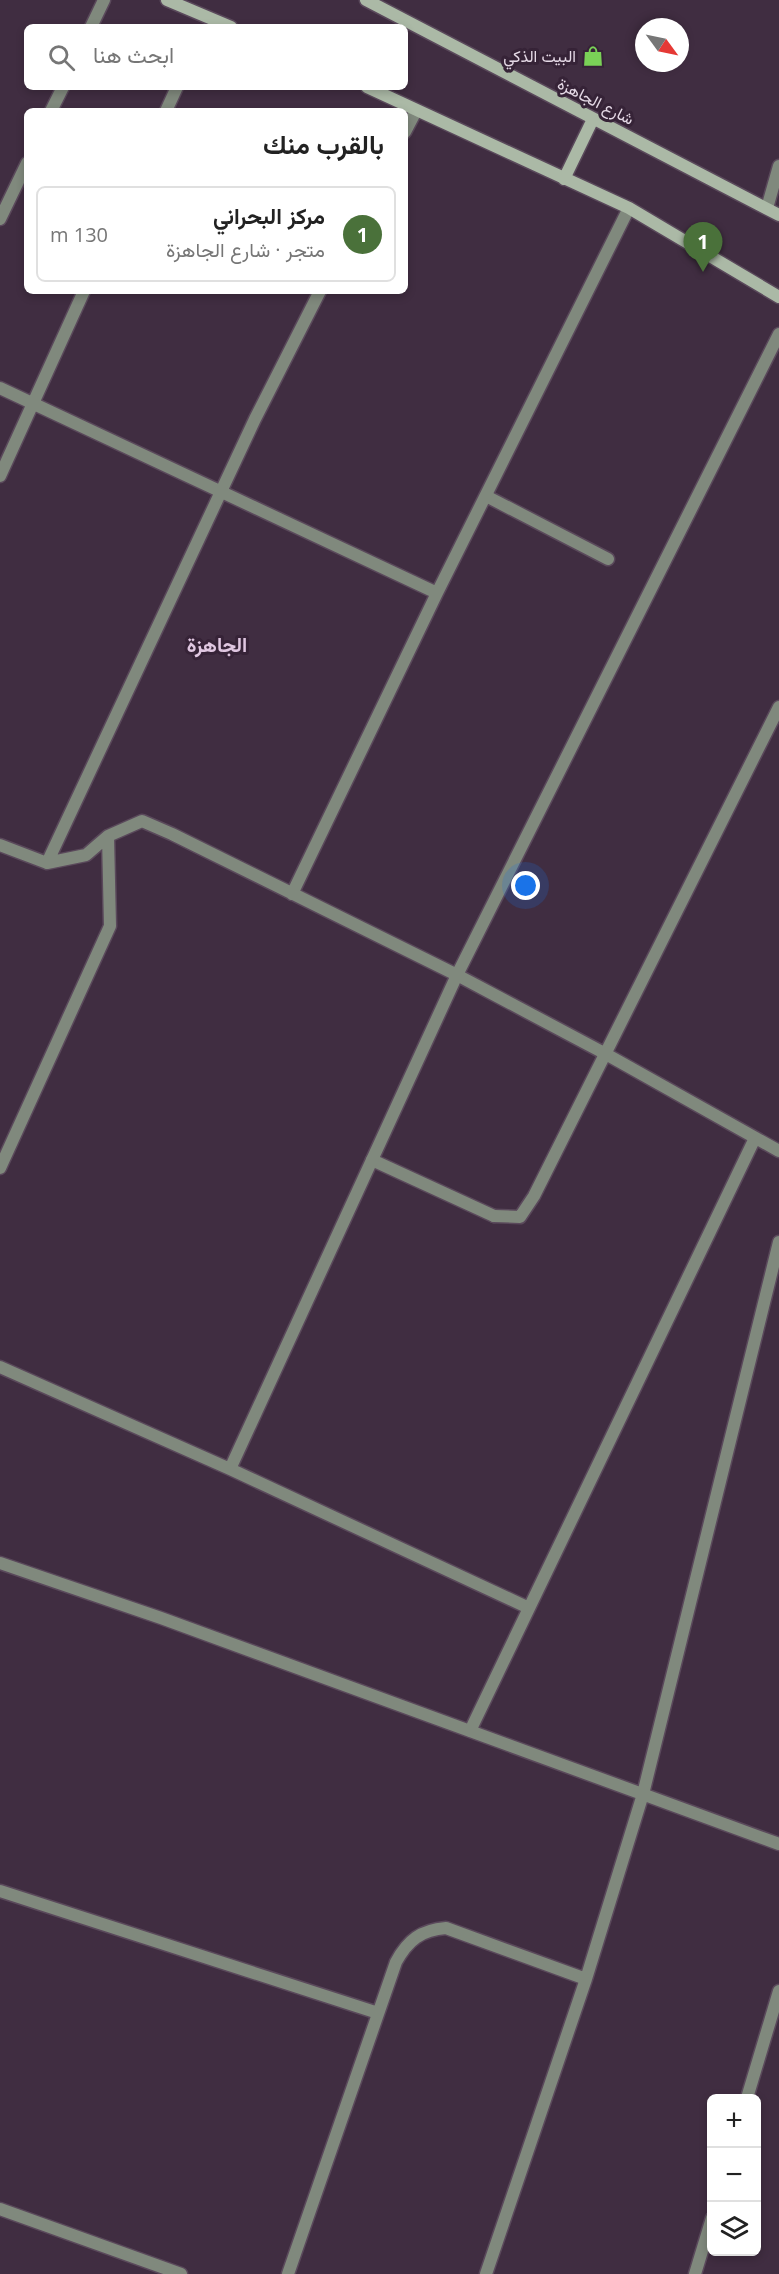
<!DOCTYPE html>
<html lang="ar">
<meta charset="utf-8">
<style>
:root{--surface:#fff;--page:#f2f2f2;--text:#222;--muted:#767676;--line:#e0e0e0;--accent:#4a713a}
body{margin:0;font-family:"Open Sans",Vazirmatn,sans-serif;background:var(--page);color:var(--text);direction:rtl}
.controls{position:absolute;right:18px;bottom:18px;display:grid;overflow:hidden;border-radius:9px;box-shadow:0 3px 9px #0003}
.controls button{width:54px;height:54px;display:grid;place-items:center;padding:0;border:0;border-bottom:2px solid var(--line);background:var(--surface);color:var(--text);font:30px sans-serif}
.compass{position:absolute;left:635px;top:18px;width:54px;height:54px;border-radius:50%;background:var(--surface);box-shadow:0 3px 9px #0003;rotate:123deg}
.you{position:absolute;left:526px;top:886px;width:21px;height:21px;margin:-15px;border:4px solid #fff;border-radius:50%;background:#1a73e8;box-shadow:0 0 0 9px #1a73e833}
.badge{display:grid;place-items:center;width:39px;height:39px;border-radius:50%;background:var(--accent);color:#fff;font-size:20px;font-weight:700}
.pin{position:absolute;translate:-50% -50px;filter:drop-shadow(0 2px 3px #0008)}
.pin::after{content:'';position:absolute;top:32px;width:21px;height:18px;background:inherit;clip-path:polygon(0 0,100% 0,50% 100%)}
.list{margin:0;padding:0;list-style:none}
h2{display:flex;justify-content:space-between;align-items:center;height:78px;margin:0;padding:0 24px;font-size:26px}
h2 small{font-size:20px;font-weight:400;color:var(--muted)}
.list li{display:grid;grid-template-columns:39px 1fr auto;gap:18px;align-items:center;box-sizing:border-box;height:96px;margin:0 12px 12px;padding:0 12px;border:2px solid var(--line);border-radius:9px}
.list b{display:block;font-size:22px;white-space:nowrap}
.list p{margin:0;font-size:20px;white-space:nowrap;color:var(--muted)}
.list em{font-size:20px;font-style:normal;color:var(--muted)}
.icon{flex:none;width:33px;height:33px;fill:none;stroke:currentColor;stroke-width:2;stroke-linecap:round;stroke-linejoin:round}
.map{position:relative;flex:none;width:779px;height:2274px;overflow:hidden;direction:ltr}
.search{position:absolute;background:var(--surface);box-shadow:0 3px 9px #0003;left:24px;top:24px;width:384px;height:66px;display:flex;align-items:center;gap:15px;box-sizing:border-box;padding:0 21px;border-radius:9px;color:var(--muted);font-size:22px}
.panel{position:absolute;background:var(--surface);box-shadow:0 3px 9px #0003;left:24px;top:108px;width:384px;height:186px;border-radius:9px;direction:rtl}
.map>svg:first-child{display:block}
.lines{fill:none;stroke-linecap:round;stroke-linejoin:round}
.lane-casing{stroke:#5a495b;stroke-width:15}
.street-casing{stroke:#5a495b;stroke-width:15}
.secondary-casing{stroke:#5a495b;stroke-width:15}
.lane{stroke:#80897d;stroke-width:12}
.street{stroke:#80897d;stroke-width:12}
.secondary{stroke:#abb9a6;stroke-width:12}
.labels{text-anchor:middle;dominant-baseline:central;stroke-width:6;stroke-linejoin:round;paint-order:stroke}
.poi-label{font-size:16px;fill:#e5d9e6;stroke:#362337;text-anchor:end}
.street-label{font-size:16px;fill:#e5d9e6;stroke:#362337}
.quarter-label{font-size:20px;font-weight:bold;fill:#e0c7e1;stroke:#362337}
</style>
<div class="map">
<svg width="779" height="2274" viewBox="0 0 779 2274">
<rect width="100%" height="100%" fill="#402d41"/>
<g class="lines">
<!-- lane casing -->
<g class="lane-casing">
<path id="lane" d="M767 208 779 166
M486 496 608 559
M372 1160 494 1216"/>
</g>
<!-- street casing -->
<g class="street-casing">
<path id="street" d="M91 27 104 0
M51 111 63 87
M166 111 177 87
M405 132 416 111
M0 219 27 163
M0 388 437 593
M0 476 84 291
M0 845 47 863 86 855 108 836 142 821 172 834 457 975 604 1053 779 1151
M47 863 255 419 320 291
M292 894 437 593 629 208
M0 1168 110 926 108 836
M494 1216 520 1217 534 1196 779 707
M0 1367 230 1469 529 1608
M230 1469 457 975 779 334
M0 1563 161 1618 779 1844
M470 1731 755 1138
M0 1891 378 2013
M747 2098 779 1991
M0 2209 181 2274
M288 2274 396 1962C408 1940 421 1930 446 1928L586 1979
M486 2274 586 1979 643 1794 779 1242
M695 2274 712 2218"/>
</g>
<!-- secondary casing -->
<g class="secondary-casing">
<path id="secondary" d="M167 0 231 27
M366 0 779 215
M367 87 629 208 779 297
M564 179 593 119"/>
</g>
<!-- lane -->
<use href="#lane" class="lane"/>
<!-- street -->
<use href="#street" class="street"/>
<!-- secondary -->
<use href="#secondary" class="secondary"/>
</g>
<!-- icons -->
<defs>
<g id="shop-bare" transform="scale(1.62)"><path d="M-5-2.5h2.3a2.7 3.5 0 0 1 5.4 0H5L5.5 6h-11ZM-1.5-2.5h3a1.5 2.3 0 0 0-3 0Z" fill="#7ad157" stroke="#362337" stroke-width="2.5" paint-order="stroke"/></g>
</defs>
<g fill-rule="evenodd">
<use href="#shop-bare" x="593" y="56"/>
</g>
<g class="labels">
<!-- poi labels -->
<g class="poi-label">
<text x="576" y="56">البيت الذكي</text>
</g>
<!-- street labels -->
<g class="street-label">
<text transform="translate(596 101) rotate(27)">شارع الجاهزة</text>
</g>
<!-- quarter labels -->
<g class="quarter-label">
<text x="217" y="644">الجاهزة</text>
</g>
</g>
</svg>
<div class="controls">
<button>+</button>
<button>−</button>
<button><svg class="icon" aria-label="layers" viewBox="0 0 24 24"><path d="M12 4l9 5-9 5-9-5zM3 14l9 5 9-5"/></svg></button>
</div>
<svg class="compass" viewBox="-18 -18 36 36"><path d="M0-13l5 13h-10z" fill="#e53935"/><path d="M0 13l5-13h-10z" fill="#767676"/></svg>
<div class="you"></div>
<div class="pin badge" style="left:703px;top:272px">1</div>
<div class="search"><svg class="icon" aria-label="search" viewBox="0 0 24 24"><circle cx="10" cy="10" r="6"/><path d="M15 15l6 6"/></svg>ابحث هنا</div>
<section class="panel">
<h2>بالقرب منك<small></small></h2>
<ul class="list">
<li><span class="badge">1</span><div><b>مركز البحراني</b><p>متجر · شارع الجاهزة</p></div><em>130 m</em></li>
</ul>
</section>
</div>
